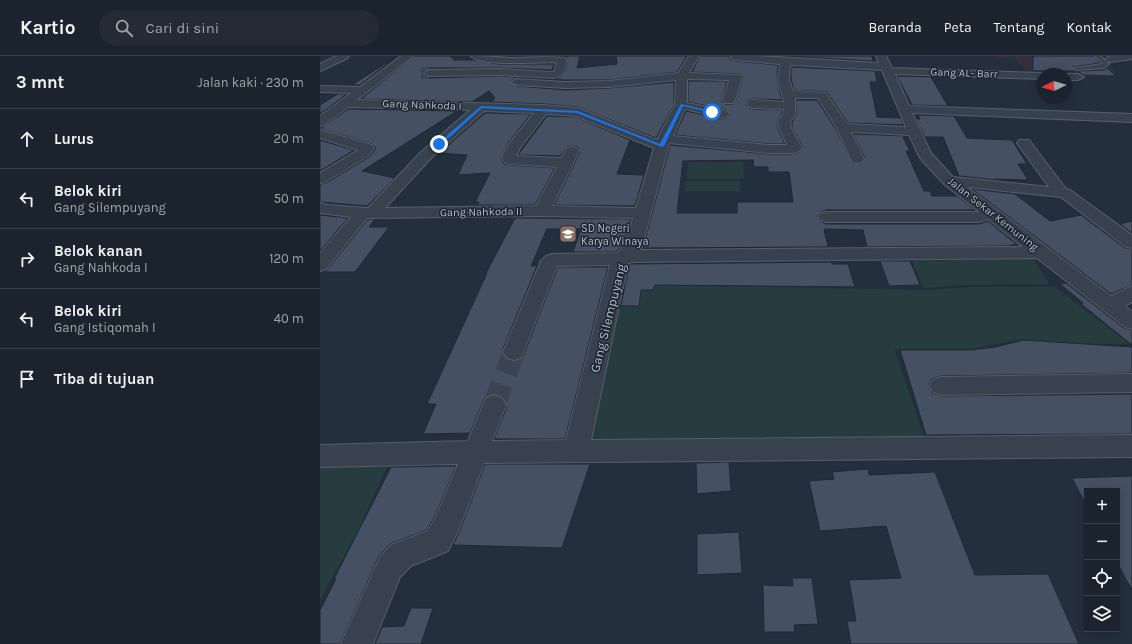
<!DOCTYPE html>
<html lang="id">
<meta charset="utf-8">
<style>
:root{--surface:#1b232e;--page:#242b36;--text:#f1f3f6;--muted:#a0a4aa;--line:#39404a}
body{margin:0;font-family:Karla,sans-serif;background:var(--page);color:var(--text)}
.controls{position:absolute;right:12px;bottom:12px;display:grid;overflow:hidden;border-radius:0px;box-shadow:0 2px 10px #0003}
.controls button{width:36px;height:36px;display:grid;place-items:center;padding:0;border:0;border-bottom:1px solid var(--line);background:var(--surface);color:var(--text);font:20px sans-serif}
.compass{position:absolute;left:716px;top:12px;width:36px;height:36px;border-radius:50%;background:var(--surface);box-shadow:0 2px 10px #0003;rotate:264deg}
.stop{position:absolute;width:12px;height:12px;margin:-9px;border:3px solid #1a73e8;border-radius:50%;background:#fff}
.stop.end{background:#1a73e8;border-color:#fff;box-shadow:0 1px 4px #0008}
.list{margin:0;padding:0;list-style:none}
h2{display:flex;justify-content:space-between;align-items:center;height:52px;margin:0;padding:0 16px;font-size:17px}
h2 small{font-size:13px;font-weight:400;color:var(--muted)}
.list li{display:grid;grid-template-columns:26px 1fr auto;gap:12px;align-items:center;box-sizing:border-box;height:60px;padding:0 16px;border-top:1px solid var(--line)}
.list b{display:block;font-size:15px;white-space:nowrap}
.list p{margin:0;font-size:13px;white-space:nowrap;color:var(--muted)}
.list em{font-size:13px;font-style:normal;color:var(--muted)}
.icon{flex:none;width:22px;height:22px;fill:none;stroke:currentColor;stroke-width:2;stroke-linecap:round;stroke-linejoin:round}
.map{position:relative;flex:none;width:812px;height:588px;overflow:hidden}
header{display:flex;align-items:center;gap:24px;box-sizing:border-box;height:56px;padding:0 20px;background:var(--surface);border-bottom:1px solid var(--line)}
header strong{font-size:19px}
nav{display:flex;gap:22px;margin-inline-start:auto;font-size:14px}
.search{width:280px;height:36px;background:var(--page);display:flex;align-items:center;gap:10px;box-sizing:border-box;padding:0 14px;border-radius:22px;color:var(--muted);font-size:15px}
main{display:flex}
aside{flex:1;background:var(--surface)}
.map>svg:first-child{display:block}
.medical{fill:#32303f}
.green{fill:#263c3f}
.building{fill:#455162;stroke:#1f2835;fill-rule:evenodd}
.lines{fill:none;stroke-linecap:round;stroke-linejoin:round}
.minor-tunnel-far1{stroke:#3a4453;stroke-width:12;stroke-dasharray:12 5.5;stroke-linecap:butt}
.minor-tunnel{stroke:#3a4453;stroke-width:22;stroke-dasharray:22 12;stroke-linecap:butt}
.service-casing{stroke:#565f6c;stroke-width:2}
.minor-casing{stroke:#565f6c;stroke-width:2}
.service{fill:#38414e;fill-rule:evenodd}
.minor{fill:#38414e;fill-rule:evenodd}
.route{fill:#1a73e8}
.labels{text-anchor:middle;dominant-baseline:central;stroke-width:3;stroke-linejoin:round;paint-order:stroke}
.far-street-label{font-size:11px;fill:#b4bcc9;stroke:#1d2633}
.far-poi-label{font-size:11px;fill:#b4bcc9;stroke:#1d2633;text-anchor:start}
.street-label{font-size:13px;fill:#b4bcc9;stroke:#1d2633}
</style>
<header>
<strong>Kartio</strong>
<div class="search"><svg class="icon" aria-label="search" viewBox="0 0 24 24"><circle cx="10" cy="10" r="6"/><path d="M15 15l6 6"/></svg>Cari di sini</div>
<nav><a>Beranda</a><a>Peta</a><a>Tentang</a><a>Kontak</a></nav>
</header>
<main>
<aside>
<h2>3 mnt<small>Jalan kaki · 230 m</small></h2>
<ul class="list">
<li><svg class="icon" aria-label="ahead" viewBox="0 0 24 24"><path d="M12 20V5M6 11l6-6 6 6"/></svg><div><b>Lurus</b></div><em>20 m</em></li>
<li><svg class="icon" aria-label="left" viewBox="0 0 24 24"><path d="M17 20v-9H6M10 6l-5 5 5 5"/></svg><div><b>Belok kiri</b><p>Gang Silempuyang</p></div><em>50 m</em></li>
<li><svg class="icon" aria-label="right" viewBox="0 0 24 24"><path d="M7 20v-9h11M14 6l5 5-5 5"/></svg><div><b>Belok kanan</b><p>Gang Nahkoda I</p></div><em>120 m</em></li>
<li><svg class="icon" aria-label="left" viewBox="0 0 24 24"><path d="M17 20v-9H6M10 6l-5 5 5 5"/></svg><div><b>Belok kiri</b><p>Gang Istiqomah I</p></div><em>40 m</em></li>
<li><svg class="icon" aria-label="arrive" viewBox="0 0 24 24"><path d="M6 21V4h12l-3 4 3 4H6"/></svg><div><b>Tiba di tujuan</b></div></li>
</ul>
</aside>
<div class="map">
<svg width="812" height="588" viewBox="0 0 812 588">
<rect width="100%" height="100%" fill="#242f3e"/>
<!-- medical -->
<path class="medical" d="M676 0H781L792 11 796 21 746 19V18H709L694 2H677Z"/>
<!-- green -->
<path class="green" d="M368 106H423L424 123H367Z
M366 125H420V135H365Z
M703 203 714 205 728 225V228L646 229 603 232 592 205Z
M303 228 609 234 650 231H735L810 288H755L702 283 662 291 639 294 574 293 604 380 265 387Z
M69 406 36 479 0 543V407Z"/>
<!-- building -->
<path class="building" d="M77 0 40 29H32Z
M94 0H132L131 2 135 1 133 4H155L178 8H234L232 14 180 12H109L103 18 109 22 180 20 235 24 246 16 248 3 246 0H240H260L257 12 297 8 296 0H367L357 16 289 24H245L197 22 190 25 197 30 245 34 289 32 354 26V49L336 82 258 51 224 48 171 46 175 42 169 35 152 46 41 43Z
M380 0H410V4L415 5 458 9 457 23 462 44 433 43 428 44 426 49 429 52 433 53 462 54V58L457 64 458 73 465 88H449L355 79 366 55 403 63 407 62 410 59 407 54 368 46V25H407L402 45 405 48H413L416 44 423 20 420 18 372 16Z
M465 0H552L553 5Z
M713 0H774L780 7 752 11 755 15H713Z
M471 11 555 15 557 26H550L557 61 581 62 584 69 528 67 507 36 474 34 471 23Z
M787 12 796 20 763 19 758 15 784 14Z
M577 20 611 21 628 50 592 49Z
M18 38H27L0 58V49Z
M476 44H497L516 73 532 107H542L545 102 533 78 588 80 583 81 590 95H586L604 135H610L612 140H637L655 154H506L500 157 497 160 500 165 506 168H659L668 165 696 188 688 190 547 191 543 174 504 173 508 191 323 192 350 89 449 98H472L480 96 483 91 472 72V66L476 60ZM433 104 434 111H448V116H469L473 146H417V157H357L363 105Z
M28 53 137 55 42 115 75 122 47 150 0 146V128L6 127 49 101 56 92 52 88 0 73Z
M165 57 211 58 188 87 181 102 184 108 190 109 235 112 215 149H157L159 146H155L170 117 138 119 147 99 119 97Z
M598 59 634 60 647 82 692 84 707 108H698L708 124 675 123 677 124 639 120 623 81H605L596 63H600Z
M227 60 256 61 310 84 297 118 324 119 315 150 234 149 260 96 258 91 252 90 247 91 240 100 198 99Z
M0 84 34 94 0 115Z
M652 133 695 138 730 165 761 159 805 192 812 193V229L791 238Z
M0 159 28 162 0 195Z
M195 162 311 163 304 189 296 196H253L261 173H227L211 210H217L182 295 187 303 194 305 202 303 238 211H288L245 383H174L187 350 183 341 175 338 165 341 150 377 103 378 116 348H107L167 217H166Z
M48 163H55L49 171H69L35 216H3L7 214Z
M812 165V177L800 168Z
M560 205H590L600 229 569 230Z
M512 206V208H528L535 231 335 229 333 234H321L319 250H301L309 208Z
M746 227 804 272 812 274V289L761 248 763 247 740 228Z
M704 284 812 291V317L621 320 612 323 609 329 612 337 621 340 812 338V378L606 379 580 294H650L675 291Z
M409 406 411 435 377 438 376 407Z
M165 408H270L242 492 133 489 140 474Z
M133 410H136L114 462 107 474 70 488 59 500 20 588H0V554L16 523H14L71 411Z
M548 413 549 419 615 416 655 519 728 518 759 588H531L527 565H536L529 524 581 522 566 470 500 475 489 425 514 423 512 416Z
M812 420V534L797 507V435H767V451L752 422Z
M419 476 422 517 377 519V478Z
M472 522H492L498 568 474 569 475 576H444L443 529 473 530Z
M91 552H113L101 588H55L62 571 84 570Z"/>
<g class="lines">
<!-- minor-tunnel-far1 -->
<path class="minor-tunnel-far1" d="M101 17H109"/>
<!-- minor-tunnel -->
<path class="minor-tunnel" d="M174 349 194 296"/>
<!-- service casing -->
<g class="service-casing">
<path id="service" d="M775 0H780L789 8 784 12 756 14 753 12 783 8Z"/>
</g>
<!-- minor casing -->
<g class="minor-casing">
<path id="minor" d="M16 0H29L28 2 0 15V8Z
M81 0H93L37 44 224 49 258 52 337 84 355 49 356 24 289 31 245 32 197 29 191 26 197 23 245 26 289 25 358 17 369 0H379L369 17 420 19 422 21 415 44 413 47H405L403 44 409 24 367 23V47L407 55 409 58 407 61 403 62 365 53 353 80 449 89H467L459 72 458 64 463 59 464 53 433 52 429 51 427 48 429 45 433 44 464 46 458 23 460 8 415 4 411 3V0H439L559 7 556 0H566L572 12 722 17 726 18H722V23L575 18 589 50 812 58V66L592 57 611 97 633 121 729 131 697 87 699 84H709L746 133 750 134 812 179V192L806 191 741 141 647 131 791 240 812 230V246L805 250 812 256V273L805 271 717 202 315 206 308 207 271 384 812 379V401L164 407 139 473 128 495 91 510 80 521 53 588H21L60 501 71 489 108 475 115 463 138 408 0 411V389L148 385 166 342 174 339 182 342 186 349 172 385 246 384 290 209 237 210 201 302 194 304 187 302 183 296 221 205 226 200 232 198 297 197 305 190 313 162 222 160 47 162 6 213 0 215V197L31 161 0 157V147L8 149 48 152 101 96 150 54 28 51 4 69 0 70V60L31 37 0 36V30L40 31ZM472 9 562 14 586 71 527 68 506 37 473 35 469 23 470 10ZM475 42H498L517 72 532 106 537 107 542 106 544 103 531 76 589 79 600 102 624 128 659 156H506L500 158 498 161 500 164 506 166H659L668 163 703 191 319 194 322 191 349 87 449 97H472L480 95 482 92 471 72 470 65 475 60ZM164 55 214 57 189 88 182 101 185 107 190 108 237 111 216 150 65 152 111 102ZM226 58 256 60 334 92 316 152 232 150 259 95 257 92 252 91 247 92 241 102 196 100 200 92Z
M151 0C164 0 176 1 189 2 208 2 227 0 246 2L247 4 245 16 235 22 180 19 109 20 104 17 109 14 180 13 233 16 235 14 236 6C220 6 161 11 151 0Z
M790 0H812V3L790 6 786 5 785 3Z
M745 18H758L764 21 758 24H746V18Z
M0 74 52 89 54 92 48 100 5 126 0 127V117L38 94 0 82Z
M812 318V336L621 339 613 336 610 330 613 324 621 321Z"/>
</g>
<!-- service -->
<use href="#service" class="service"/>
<!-- minor -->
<use href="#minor" class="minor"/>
</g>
<!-- route -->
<path class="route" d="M361 48 394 56 392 57 363 50 344 90 342 91 257 57 162 52 121 89 117 88 161 50 258 55 340 88Z"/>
<!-- icons -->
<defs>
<g id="school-square" transform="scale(0.9)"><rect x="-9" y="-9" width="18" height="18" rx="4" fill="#8d6e63" stroke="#1d2633"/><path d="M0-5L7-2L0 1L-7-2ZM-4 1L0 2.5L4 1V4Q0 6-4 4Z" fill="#fff"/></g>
</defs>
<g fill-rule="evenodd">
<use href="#school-square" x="248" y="178"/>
</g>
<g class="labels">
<!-- far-street labels -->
<g class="far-street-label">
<text transform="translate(644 17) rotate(2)">Gang AL- Barr</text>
<text transform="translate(102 49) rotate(2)">Gang Nahkoda I</text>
<text transform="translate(161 156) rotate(-1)">Gang Nahkoda II</text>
<text transform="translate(673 158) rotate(38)">Jalan Sekar Kemuning</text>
</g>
<!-- far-poi labels -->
<g class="far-poi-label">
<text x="261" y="172">SD Negeri<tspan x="261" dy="13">Karya Winaya</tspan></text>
</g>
<!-- street labels -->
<g class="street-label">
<text transform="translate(288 262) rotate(-76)">Gang Silempuyang</text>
</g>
</g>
</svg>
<div class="controls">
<button>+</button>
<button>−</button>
<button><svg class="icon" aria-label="locate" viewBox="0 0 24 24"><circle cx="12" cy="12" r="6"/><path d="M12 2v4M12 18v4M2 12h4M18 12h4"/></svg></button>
<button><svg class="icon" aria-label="layers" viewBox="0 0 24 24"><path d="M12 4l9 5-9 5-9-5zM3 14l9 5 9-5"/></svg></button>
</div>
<svg class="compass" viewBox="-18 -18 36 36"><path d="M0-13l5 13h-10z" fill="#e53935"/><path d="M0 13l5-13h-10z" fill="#a0a4aa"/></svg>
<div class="stop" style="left:392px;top:56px"></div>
<div class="stop end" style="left:119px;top:88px"></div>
</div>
</main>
